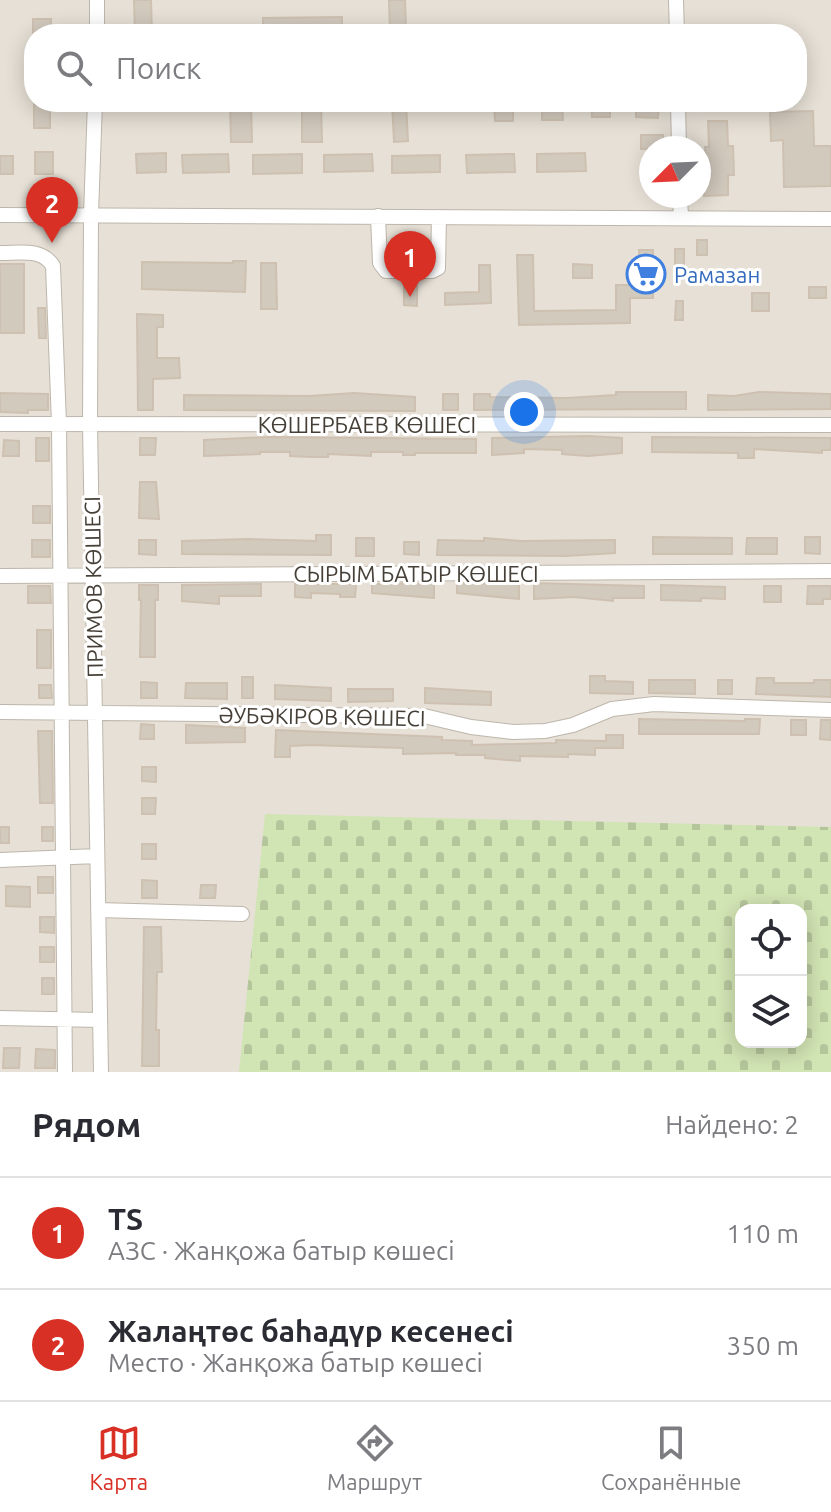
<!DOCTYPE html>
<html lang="ru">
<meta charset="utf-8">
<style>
:root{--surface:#fff;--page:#f7f7f7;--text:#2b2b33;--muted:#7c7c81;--line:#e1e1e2;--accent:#d93025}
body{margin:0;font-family:Ubuntu,sans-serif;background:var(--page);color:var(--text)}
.controls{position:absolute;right:24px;bottom:24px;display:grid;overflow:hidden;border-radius:16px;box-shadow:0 4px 20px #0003}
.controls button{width:72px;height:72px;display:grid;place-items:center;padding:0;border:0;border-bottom:2px solid var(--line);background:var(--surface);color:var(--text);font:40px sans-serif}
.compass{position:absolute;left:639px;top:136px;width:72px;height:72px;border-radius:50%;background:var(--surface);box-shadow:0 4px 20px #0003;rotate:246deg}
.you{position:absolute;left:524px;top:412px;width:28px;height:28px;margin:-20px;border:6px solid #fff;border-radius:50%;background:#1a73e8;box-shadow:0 0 0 12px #1a73e833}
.badge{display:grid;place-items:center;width:52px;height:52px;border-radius:50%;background:var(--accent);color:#fff;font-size:26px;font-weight:700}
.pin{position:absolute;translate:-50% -66px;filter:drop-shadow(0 2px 4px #0008)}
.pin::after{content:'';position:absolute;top:42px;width:28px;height:24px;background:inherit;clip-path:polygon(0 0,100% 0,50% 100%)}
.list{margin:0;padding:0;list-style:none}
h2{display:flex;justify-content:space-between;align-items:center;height:104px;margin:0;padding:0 32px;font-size:34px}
h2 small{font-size:26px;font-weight:400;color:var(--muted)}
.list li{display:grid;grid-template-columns:52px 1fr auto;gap:24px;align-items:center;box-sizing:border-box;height:112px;padding:0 32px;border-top:2px solid var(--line)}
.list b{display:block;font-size:30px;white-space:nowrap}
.list p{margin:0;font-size:26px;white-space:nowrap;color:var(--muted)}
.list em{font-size:26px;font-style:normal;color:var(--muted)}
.icon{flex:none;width:44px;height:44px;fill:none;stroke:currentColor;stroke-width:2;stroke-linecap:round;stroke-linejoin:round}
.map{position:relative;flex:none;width:831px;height:1072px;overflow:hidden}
.search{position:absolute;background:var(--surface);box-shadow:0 4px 20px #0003;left:24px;right:24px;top:24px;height:88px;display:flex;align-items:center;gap:20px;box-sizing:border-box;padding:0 28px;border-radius:32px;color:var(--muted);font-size:30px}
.sheet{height:328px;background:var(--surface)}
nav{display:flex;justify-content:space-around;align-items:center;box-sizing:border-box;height:112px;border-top:2px solid var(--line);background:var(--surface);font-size:22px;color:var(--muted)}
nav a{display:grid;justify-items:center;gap:4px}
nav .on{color:var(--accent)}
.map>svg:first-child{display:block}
.residential{fill:#e6e0d6;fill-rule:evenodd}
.cemetery{fill:url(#cemetery-stones);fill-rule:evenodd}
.building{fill:#d3cabe;stroke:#cec1b1;stroke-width:2}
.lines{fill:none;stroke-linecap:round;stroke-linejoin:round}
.minor-casing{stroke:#bdb6ab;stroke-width:16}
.minor{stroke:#fff;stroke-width:14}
.labels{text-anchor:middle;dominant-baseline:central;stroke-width:6;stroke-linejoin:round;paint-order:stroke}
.shop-label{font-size:22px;fill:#366cbe;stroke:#fff;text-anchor:start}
.street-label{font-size:22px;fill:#453f37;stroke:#fff}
</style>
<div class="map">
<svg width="831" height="1072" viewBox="0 0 831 1072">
<defs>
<pattern id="cemetery-stones" width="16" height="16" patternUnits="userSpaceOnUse" patternTransform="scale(2)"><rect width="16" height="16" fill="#d1e4b3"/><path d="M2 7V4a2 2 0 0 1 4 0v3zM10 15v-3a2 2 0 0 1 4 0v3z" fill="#b5c59b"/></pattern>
</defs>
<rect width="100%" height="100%" fill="#f2efe7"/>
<!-- residential -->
<path class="residential" d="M0 0H831V1072H0ZM34 34H797V102H34ZM651 148H699V196H651ZM741 910H801V1042H741Z"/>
<!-- cemetery -->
<path class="cemetery" d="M265 814 831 827V1072H239ZM741 910H801V1042H741Z"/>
<!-- building -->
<path class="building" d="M134 0H151L152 34H135Z
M389 0H405L406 31 390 32Z
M342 17V34H263V18Z
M33 19H51V34H33Z
M34 102H50V128H34Z
M230 102H251L252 142H231Z
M302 102H321L322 142H302Z
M392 102H406L408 141 394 142Z
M494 102H513V121H495Z
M542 102H562L563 120H542Z
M591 102H610V117H592Z
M636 102H659L658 118 636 117Z
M813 111 814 146H831V186L784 187 783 140 771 141 770 112Z
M708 121H727L728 146H733L734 175H728V195L704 196 703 187H706L705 147H709Z
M641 135H663V148L641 149Z
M35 152H53V174H35Z
M166 153V172L137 173 136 154Z
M585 153 586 171 537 172V154Z
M228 154 229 172 183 173 182 155Z
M302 154V173L253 174V155Z
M372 154 373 171 324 172V155Z
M514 154 515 172 467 173 466 155Z
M440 155V172L392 173V156Z
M0 156H13V174H0Z
M697 240H707V255H697Z
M675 249H684V267H675Z
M639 250H653V298H630V323L519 325 517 255H533L534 311 616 310V285H639Z
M233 261H246L245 292 142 289V262L233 263Z
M261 263H276L277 309H261Z
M0 264H24V333H0Z
M573 264 592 265V278H573Z
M479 265H490L491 303 445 305V293L479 292Z
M404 286H417V306L404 305Z
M809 287H826V298H809Z
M752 293H769V311H752Z
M676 301H683V320H675Z
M38 308H45L46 338H39Z
M137 314 163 315V327H157V358H179L180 378 153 379V410H138Z
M616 392H686V409L474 410V394H490V397L567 398 616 395Z
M759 392 831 394V409L708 410V395L734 396Z
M0 393 48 394V410H28V413L0 412Z
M354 393 415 397V411L184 410V395L309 396Z
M443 394H458V410H443Z
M588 436 622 438V453L588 456 562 454V450L524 449V453L492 455V438Z
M269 437 476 439V453H415V455H403V452H371V456L328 454V457H312L290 456V452H260V454L204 456V440Z
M652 437 831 438V450H822V453L754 449V458H738V453L652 452Z
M36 438H49V461H36Z
M140 438H156L155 455H140Z
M4 440 19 441V456H3Z
M140 482H156L159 519 139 518Z
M33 506H50V523H33Z
M316 535H331V555L182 554V541L247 539 316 541Z
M653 537 732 538V554H653Z
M805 537H820V554L805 553Z
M356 538H374V556H356Z
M484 538 522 541 615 540V553L566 556 437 555 438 540 484 541Z
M747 538H777V554H746Z
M32 540H50V557H32Z
M139 540H156V555L139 554Z
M404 542H419V555L404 554Z
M434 583V598L372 593V584Z
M457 583 519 584V599L457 593Z
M534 583 644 586V598H613V601L574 597 534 599Z
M261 584V596H219V604L182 601V585Z
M295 584H356L355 597H340V594L311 593V598L295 597Z
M139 585H158V600H155V657H140L141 600H139Z
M661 585 725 587V599L701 598V601L661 600Z
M28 586H50L51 603H28Z
M764 586H781V602H764Z
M808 586H831V599H823V604H807Z
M37 630H51V668H37Z
M590 676H605V681L633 682V694L590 693Z
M242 677H253V698H242Z
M757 678H774V683H814V680H831V697L756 694Z
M649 680H695V694L649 693Z
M718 680H732V694H718Z
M141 682 157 683V698H141Z
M186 683H227V699L185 698Z
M39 685H51L52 698H39Z
M275 685 331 688V701L275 699Z
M425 688 491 692V705L425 703Z
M348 689H393V701L348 702Z
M639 719 745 721V719H760L759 734H639Z
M791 720H806V735H791Z
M821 720H831V740L820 739Z
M141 724 154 725V739H140Z
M186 725 245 728V742L186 743Z
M276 730 442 737V740L472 741V745L556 743V740L606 741V735H623V748H595V755L568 754V757L520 756V761L485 758V755H456V753L403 754V748L311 745 290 746V757H275Z
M38 731H52L53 803H40Z
M142 767H156V782L142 781Z
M142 798H156L155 814H142Z
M0 827H9V843H0Z
M42 827H53V841H42Z
M142 844H156V859H142Z
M38 877H53V893H38Z
M142 880 157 881V898H142Z
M201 885H216L215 898H200Z
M6 886 30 887V907L6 906Z
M40 917H54V933L40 932Z
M144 927H161L162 972H157L156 1030H159V1066H142Z
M40 947H54V962H40Z
M42 978H54V994H42Z
M4 1048H20L19 1068H3Z
M36 1049 55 1050V1068H35Z"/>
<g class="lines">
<!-- minor casing -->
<g class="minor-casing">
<path id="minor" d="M676 0 677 34
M97 34V0
M95 102 91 214 90 424 101 1072
M678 102 679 148
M680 196 681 218
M0 215 831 219
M378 216 380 263 386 271H432L438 268 439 217
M0 253C20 253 42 248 53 266L59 424 65 1072
M0 424 831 425
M0 576 831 571
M0 712 424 716 471 727 513 732 545 731 573 725 612 709 654 704 831 710
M0 860 97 856
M98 910 242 914
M0 1018 100 1020"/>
</g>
<!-- minor -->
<use href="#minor" class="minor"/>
</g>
<!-- icons -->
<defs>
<g id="supermarket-ring" transform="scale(2)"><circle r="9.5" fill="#fff" stroke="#3f7fe0" stroke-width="1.5"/><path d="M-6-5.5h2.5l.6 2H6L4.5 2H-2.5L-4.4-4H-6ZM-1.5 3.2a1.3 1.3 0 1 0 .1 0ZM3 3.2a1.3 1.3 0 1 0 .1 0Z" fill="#3f7fe0"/></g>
</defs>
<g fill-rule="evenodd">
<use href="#supermarket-ring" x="646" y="274"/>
</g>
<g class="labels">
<!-- shop labels -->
<g class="shop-label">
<text x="674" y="274">Рамазан</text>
</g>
<!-- street labels -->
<g class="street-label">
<text x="367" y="424">КӨШЕРБАЕВ КӨШЕСІ</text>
<text x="416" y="573">СЫРЫМ БАТЫР КӨШЕСІ</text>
<text transform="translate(93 587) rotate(-91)">ПРИМОВ КӨШЕСІ</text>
<text transform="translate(322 716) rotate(1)">ӘУБӘКІРОВ КӨШЕСІ</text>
</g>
</g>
</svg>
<div class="controls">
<button><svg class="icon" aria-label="locate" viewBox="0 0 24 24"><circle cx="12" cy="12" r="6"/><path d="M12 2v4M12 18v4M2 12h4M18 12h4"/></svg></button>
<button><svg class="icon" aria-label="layers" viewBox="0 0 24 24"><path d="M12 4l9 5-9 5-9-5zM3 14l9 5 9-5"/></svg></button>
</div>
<svg class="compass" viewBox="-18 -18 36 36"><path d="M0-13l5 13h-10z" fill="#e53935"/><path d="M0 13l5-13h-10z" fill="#7c7c81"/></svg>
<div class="you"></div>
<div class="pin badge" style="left:410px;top:297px">1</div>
<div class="pin badge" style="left:52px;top:243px">2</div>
<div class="search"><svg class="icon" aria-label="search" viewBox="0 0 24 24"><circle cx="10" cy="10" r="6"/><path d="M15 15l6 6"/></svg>Поиск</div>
</div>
<section class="sheet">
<h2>Рядом<small>Найдено: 2</small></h2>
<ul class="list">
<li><span class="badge">1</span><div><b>TS</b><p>АЗС · Жанқожа батыр көшесі</p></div><em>110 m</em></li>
<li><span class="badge">2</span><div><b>Жалаңтөс баһадүр кесенесі</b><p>Место · Жанқожа батыр көшесі</p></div><em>350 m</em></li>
</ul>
</section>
<nav>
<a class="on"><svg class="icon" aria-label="map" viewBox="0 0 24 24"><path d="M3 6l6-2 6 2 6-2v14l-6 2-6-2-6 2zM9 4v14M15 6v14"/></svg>Карта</a>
<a><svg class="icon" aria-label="directions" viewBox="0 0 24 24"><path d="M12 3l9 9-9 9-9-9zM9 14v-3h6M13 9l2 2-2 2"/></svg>Маршрут</a>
<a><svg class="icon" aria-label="saved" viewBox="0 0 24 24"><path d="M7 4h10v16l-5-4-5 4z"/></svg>Сохранённые</a>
</nav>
